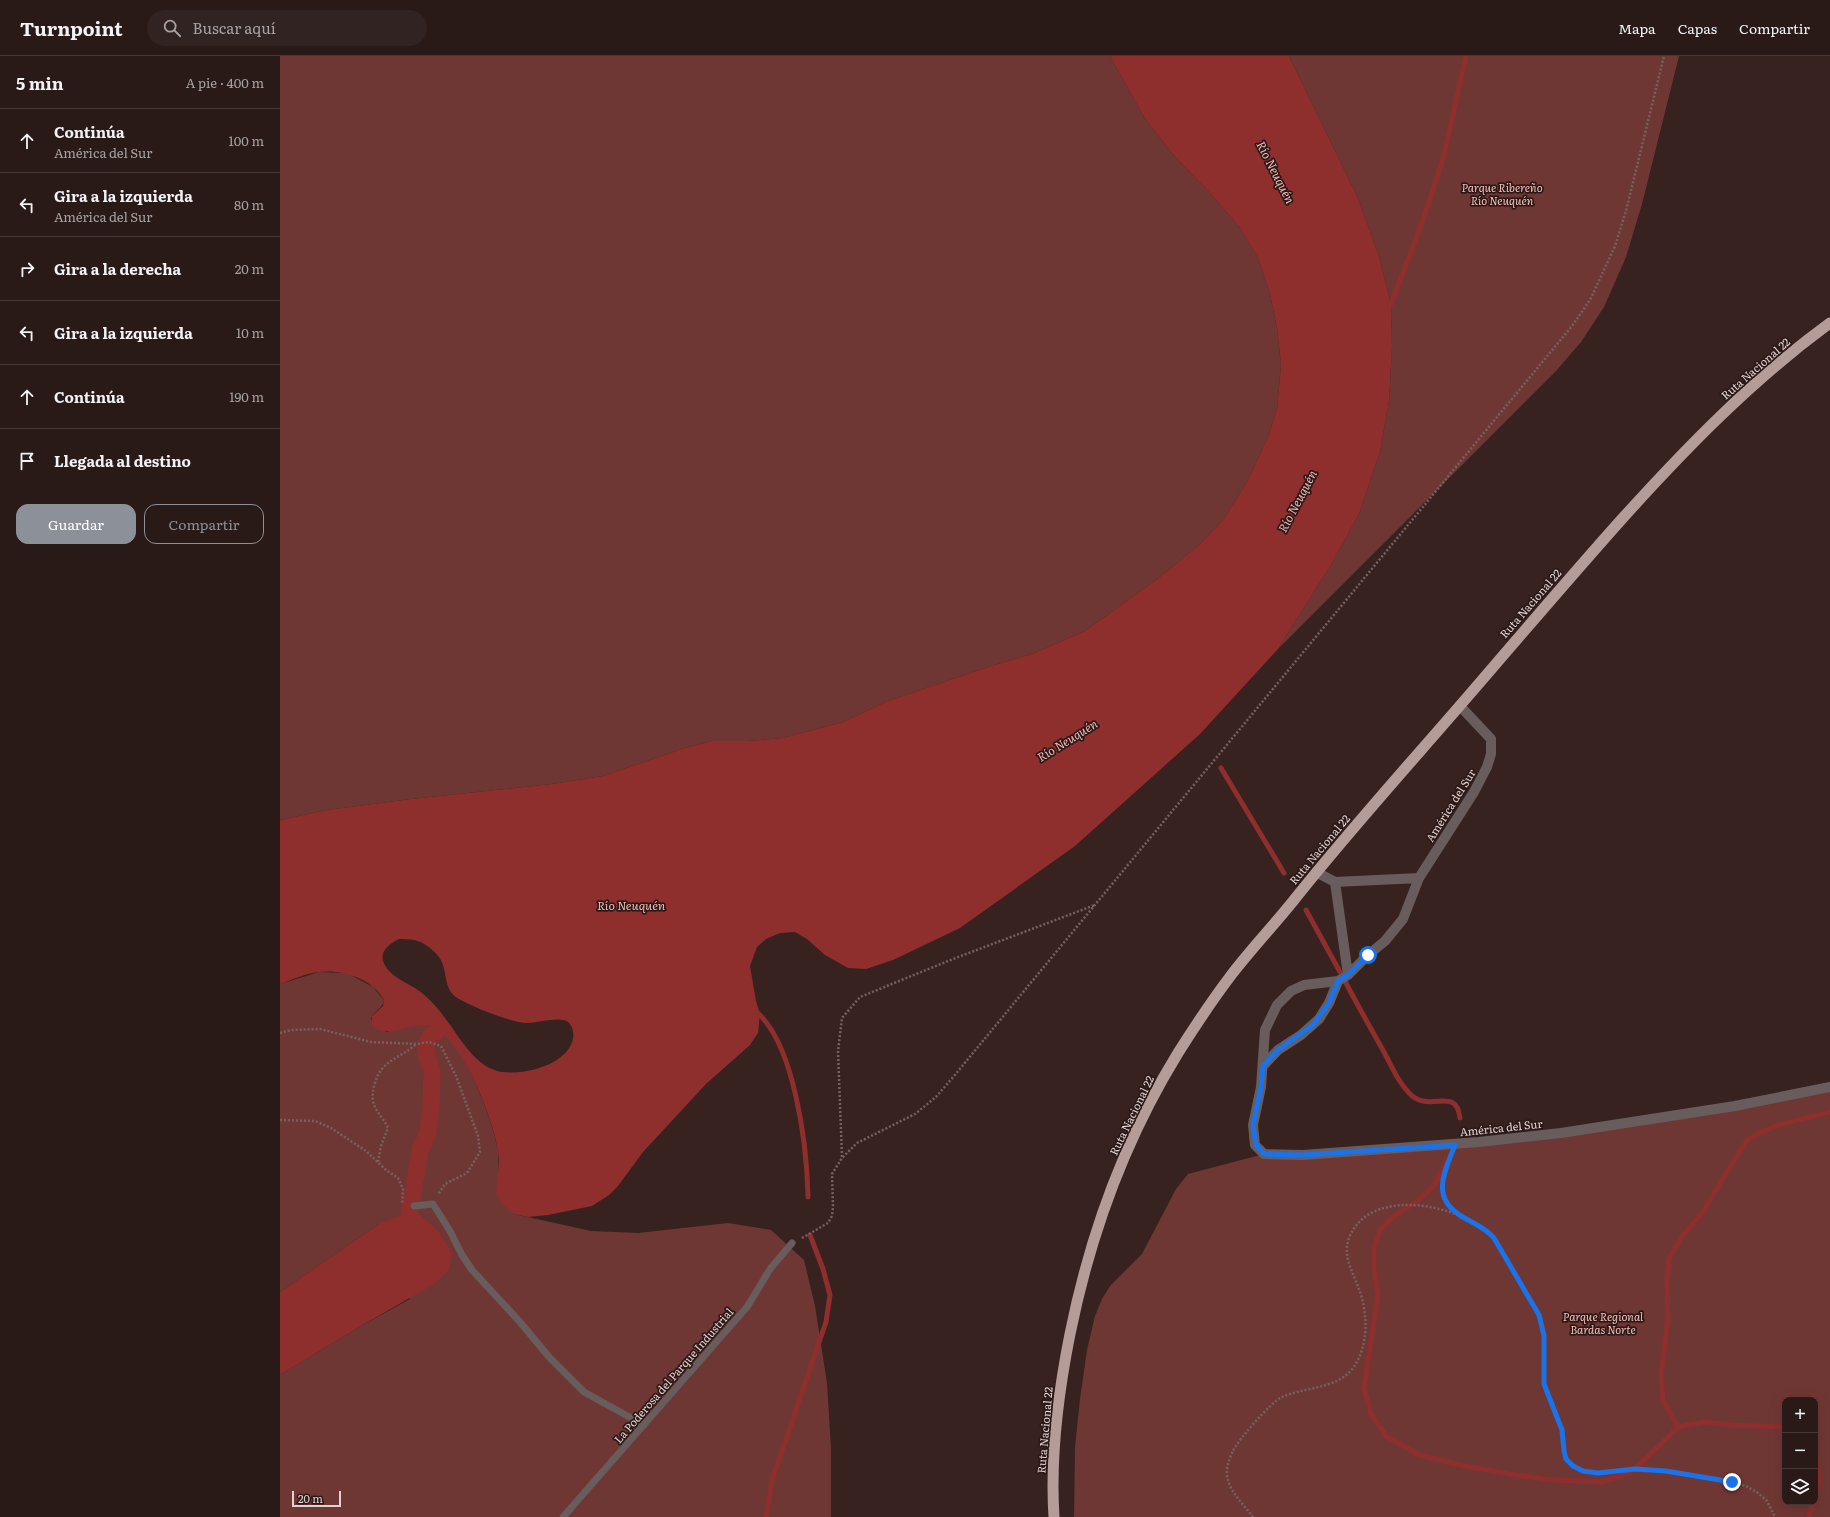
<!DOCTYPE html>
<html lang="es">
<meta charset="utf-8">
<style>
:root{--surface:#291a18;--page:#312321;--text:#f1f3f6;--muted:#a5a1a2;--line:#453837;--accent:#8c9099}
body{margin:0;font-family:Literata,serif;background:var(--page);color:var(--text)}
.controls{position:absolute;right:12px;bottom:12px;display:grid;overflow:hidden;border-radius:8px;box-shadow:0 4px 16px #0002}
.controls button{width:36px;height:36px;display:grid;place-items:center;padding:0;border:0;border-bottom:1px solid var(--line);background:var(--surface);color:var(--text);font:20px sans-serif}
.scale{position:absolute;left:12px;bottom:10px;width:49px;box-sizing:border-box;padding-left:4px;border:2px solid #e0d2d0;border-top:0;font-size:11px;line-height:14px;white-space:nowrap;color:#e0d2d0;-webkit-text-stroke:3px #2c1917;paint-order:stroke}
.stop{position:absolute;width:12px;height:12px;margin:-9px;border:3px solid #1a73e8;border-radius:50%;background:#fff}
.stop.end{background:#1a73e8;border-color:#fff;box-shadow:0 1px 4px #0008}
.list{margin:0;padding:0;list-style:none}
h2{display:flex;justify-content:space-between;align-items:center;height:52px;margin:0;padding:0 16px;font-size:17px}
h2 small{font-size:13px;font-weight:400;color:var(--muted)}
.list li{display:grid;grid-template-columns:26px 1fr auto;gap:12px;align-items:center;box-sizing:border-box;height:64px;padding:0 16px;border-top:1px solid var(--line)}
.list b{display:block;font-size:15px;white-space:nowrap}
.list p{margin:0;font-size:13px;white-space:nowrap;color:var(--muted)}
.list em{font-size:13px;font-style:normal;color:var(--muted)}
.actions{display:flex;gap:8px;padding:12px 16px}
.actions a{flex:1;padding:9px 0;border:1px solid var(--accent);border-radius:12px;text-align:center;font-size:14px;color:var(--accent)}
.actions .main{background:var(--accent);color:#fff}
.icon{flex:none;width:22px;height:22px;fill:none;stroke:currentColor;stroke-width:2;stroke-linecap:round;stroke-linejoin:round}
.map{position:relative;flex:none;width:1550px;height:1461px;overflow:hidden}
header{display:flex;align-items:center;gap:24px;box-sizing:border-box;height:56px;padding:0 20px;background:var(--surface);border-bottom:1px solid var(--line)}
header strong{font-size:19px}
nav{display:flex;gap:22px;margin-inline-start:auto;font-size:14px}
.search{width:280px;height:36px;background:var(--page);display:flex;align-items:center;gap:10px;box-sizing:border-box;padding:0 14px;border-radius:22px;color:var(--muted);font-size:15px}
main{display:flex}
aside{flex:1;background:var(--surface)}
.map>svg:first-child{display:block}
.green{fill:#6f3734;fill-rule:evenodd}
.water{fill:#8e2f2d;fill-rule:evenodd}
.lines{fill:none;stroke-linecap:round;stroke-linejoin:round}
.stream{stroke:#8e2f2d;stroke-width:5}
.canal{stroke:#8e2f2d;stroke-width:17}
.path{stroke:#756260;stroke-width:2.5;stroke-dasharray:2 2;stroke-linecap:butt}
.service{stroke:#685d5c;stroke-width:7}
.minor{stroke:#685d5c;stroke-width:10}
.trunk{stroke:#b49c99;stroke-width:11}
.route{stroke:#1a73e8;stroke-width:5}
.labels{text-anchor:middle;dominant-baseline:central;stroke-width:3.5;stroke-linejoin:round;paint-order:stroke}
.park-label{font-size:11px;font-style:italic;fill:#f5bfb9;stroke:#2c1917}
.street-label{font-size:11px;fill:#e0d2d0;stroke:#2c1917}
.water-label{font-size:12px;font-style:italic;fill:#efb9b4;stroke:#2c1917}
</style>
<header>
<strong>Turnpoint</strong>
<div class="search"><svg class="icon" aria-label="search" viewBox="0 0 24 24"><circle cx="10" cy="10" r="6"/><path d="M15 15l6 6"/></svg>Buscar aquí</div>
<nav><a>Mapa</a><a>Capas</a><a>Compartir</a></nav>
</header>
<main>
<aside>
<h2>5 min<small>A pie · 400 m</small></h2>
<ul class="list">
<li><svg class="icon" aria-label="ahead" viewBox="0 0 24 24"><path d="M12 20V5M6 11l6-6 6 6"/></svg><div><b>Continúa</b><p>América del Sur</p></div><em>100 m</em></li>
<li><svg class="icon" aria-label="left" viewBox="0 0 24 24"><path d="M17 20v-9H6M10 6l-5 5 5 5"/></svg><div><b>Gira a la izquierda</b><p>América del Sur</p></div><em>80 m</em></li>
<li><svg class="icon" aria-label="right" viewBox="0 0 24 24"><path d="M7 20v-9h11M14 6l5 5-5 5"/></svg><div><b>Gira a la derecha</b></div><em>20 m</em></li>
<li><svg class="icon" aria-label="left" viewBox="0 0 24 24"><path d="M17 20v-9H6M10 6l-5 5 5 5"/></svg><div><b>Gira a la izquierda</b></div><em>10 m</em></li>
<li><svg class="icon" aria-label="ahead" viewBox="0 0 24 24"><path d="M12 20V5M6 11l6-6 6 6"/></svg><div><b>Continúa</b></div><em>190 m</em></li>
<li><svg class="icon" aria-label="arrive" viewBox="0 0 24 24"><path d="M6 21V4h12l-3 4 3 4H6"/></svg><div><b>Llegada al destino</b></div></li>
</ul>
<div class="actions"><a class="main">Guardar</a><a>Compartir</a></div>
</aside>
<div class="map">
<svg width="1550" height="1461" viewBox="0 0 1550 1461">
<rect width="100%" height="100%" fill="#372220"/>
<!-- green -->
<path class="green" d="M0 0H830L865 63 896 102 930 137 960 172 978 202 990 238 997 272 1001 309 997 353 988 381 967 426 943 464 918 490 876 524 805 575 752 598 711 610 608 645 563 666 503 682 468 685H432L405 692 323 720 272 728 131 743 47 754 0 764Z
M1009 0H1399L1362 148 1346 201 1324 251 1301 286 1276 315 998 593 1051 509 1079 458 1100 396 1109 345 1112 291 1111 248 1099 200 1078 142Z
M39 916 67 917 93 931 104 944C103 953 93 955 91 963L106 976C121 973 143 963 159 973 185 990 212 1063 218 1094 219 1101 217 1108 219 1115 222 1130 229 1144 234 1158L311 1175 358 1177 448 1167 491 1174 524 1204 535 1250 547 1327 551 1392V1461H0V1319L81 1270 130 1243 99 1168 0 1236V928Z
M1550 1031V1461H794L795 1391 800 1343 807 1294 815 1260 822 1243 830 1230 862 1198 896 1133 908 1118 984 1098 1175 1089ZM1505 1344H1535V1446H1505Z"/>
<!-- water -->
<path class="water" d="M830 0H1009L1078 142 1099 200 1111 248 1112 291 1109 345 1100 396 1079 458 1051 509 998 593 920 678 795 790 680 872 613 904 586 913 568 912 545 899 527 883 515 876 500 877 486 883 477 891 470 910 476 945 480 958 478 977 470 989 426 1028 363 1096 338 1130 329 1139 312 1150 268 1159 248 1161 234 1158 224 1150 216 1138C217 1124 220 1109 218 1095 214 1065 181 978 150 970 131 965 107 985 92 969V960L103 950 104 944C93 923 62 913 39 916 26 917 12 924 0 928V764L47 754 131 743 272 728 323 720 405 692 432 685H468L503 682 563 666 608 645 711 610 752 598 805 575 876 524 918 490 943 464 967 426 988 381 997 353 1001 309 997 272 990 238 978 202 960 172 930 137 896 102 865 63ZM119 883C124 883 129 883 134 884 145 886 160 898 163 909 167 922 165 935 179 943 193 951 232 967 247 967 257 967 281 960 288 966 293 970 294 978 293 983 287 1009 245 1019 222 1016 195 1012 180 981 165 962 159 953 150 944 142 937 130 927 109 922 103 905 100 894 111 887 119 883Z
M138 1157 158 1175 172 1197 168 1215 154 1228 81 1270 0 1319V1236L99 1168 122 1159Z"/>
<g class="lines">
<!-- stream -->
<path class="stream" d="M1107 254 1111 248 1143 164 1163 103 1186 0
M941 712 1004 817
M1026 854 1060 916
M1066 927C1078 950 1091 973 1104 996 1112 1011 1118 1026 1130 1038 1150 1058 1176 1029 1180 1062
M474 954C515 985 527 1092 528 1141
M1166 1106 1154 1130 1139 1144 1117 1158 1101 1172 1094 1192V1214L1098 1238 1084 1332 1091 1358 1106 1380 1139 1399 1185 1410 1229 1418 1273 1424 1320 1426 1338 1421 1355 1413 1398 1371 1425 1366 1451 1369 1505 1371
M1398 1371 1383 1344 1381 1318 1388 1262 1387 1226 1389 1202 1403 1179 1423 1156 1444 1120 1468 1083 1495 1070 1550 1056
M1535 1394 1539 1426 1535 1439
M486 1461 492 1424 546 1266 550 1239 543 1213 530 1179
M1529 1461 1533 1446"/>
<!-- canal -->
<path class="canal" d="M129 1159 140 1095 148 1077 151 1049 152 1015 147 1001 146 991 149 982 159 973"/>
<!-- path -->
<path class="path" d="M0 977 11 974 40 973 91 986 136 988 149 986 161 990 176 1020 198 1080 200 1096 187 1117 165 1128 158 1139
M0 1064 35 1065 51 1072 86 1095 106 1114 118 1122 123 1133 122 1148
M1171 1100C1166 1114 1156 1134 1166 1147 1169 1151 1174 1154 1178 1158
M562 1101 558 995 562 962 580 941 673 903 815 849
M98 1106 101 1090 108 1072C104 1063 95 1055 93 1045 92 1039 93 1033 95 1027 101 1004 120 1003 136 988
M522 1182 548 1167 552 1160 553 1151 552 1118 562 1102 577 1087 635 1058 656 1041 674 1020 1292 270 1310 244 1335 190 1346 155 1384 0
M973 1461C965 1450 951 1437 948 1424 945 1414 949 1403 953 1395 958 1384 991 1346 1002 1341 1024 1331 1058 1333 1073 1312 1089 1290 1088 1257 1079 1233 1073 1216 1062 1200 1069 1182 1090 1128 1184 1149 1214 1182L1259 1259 1264 1280V1328L1282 1374 1284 1395 1287 1403 1293 1410 1303 1415 1318 1417 1355 1413 1386 1415 1452 1426 1466 1430 1478 1437 1487 1445 1495 1461"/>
<!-- service -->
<path class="service" d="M134 1150 153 1148 170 1175 182 1199 192 1214 240 1266 269 1301 304 1336 364 1369
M283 1461 467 1251 490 1213 512 1187"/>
<!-- minor -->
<path class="minor" d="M1180 650 1211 683V698L1207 711 1194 736 1139 822 1123 863 1105 885 1088 899 1068 919 1058 925 1024 929 1011 935 997 949 985 974 981 1031 973 1069 975 1089 984 1098 1023 1099 1199 1086 1281 1077 1455 1050 1550 1031
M1036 816 1055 826 1139 822
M1055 826 1068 919
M983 1010 998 994 1021 979 1039 963 1049 947 1058 925"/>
<!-- trunk -->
<path class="trunk" d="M774 1461C770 1400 778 1338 790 1278 810 1179 845 1083 898 997 915 970 933 943 952 918 972 892 994 869 1014 844 1072 771 1135 702 1196 631 1244 575 1292 519 1341 464 1406 392 1472 324 1550 267"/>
</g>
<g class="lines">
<!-- route -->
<path class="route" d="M1088 899 1068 919 1058 925 1049 947 1033 969 998 994 983 1010 981 1031 973 1069 976 1089 984 1098 1023 1099 1175 1089C1165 1115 1150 1141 1181 1160 1194 1168 1203 1170 1214 1182L1259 1259 1264 1280V1328L1282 1374 1284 1395 1286 1403 1293 1410 1303 1415 1318 1417 1355 1413 1386 1415 1452 1426"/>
</g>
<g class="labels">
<!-- park labels -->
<g class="park-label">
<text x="1222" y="131">Parque Ribereño<tspan x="1222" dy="13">Río Neuquén</tspan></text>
<text x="1323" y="1260">Parque Regional<tspan x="1323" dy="13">Bardas Norte</tspan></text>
</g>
<!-- street labels -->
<g class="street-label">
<text transform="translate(1475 312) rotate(-41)">Ruta Nacional 22</text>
<text transform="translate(1250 547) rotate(-49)">Ruta Nacional 22</text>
<text transform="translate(1170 749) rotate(-58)">América del Sur</text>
<text transform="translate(1039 793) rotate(-50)">Ruta Nacional 22</text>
<text transform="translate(851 1059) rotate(-64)">Ruta Nacional 22</text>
<text transform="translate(1221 1071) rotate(-6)">América del Sur</text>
<text transform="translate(393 1319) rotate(-49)">La Poderosa del Parque Industrial</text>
<text transform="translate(764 1374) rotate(-85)">Ruta Nacional 22</text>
</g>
<!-- water labels -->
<g class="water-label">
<text transform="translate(996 116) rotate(63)">Río Neuquén</text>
<text transform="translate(1017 445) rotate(-62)">Río Neuquén</text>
<text transform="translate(787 684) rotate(-32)">Río Neuquén</text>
<text x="351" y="849">Río Neuquén</text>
</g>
</g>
</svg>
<div class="controls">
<button>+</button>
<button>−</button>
<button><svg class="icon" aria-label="layers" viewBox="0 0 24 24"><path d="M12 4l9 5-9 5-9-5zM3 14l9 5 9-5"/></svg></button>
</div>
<div class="scale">20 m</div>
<div class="stop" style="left:1088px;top:899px"></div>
<div class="stop end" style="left:1452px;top:1426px"></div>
</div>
</main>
